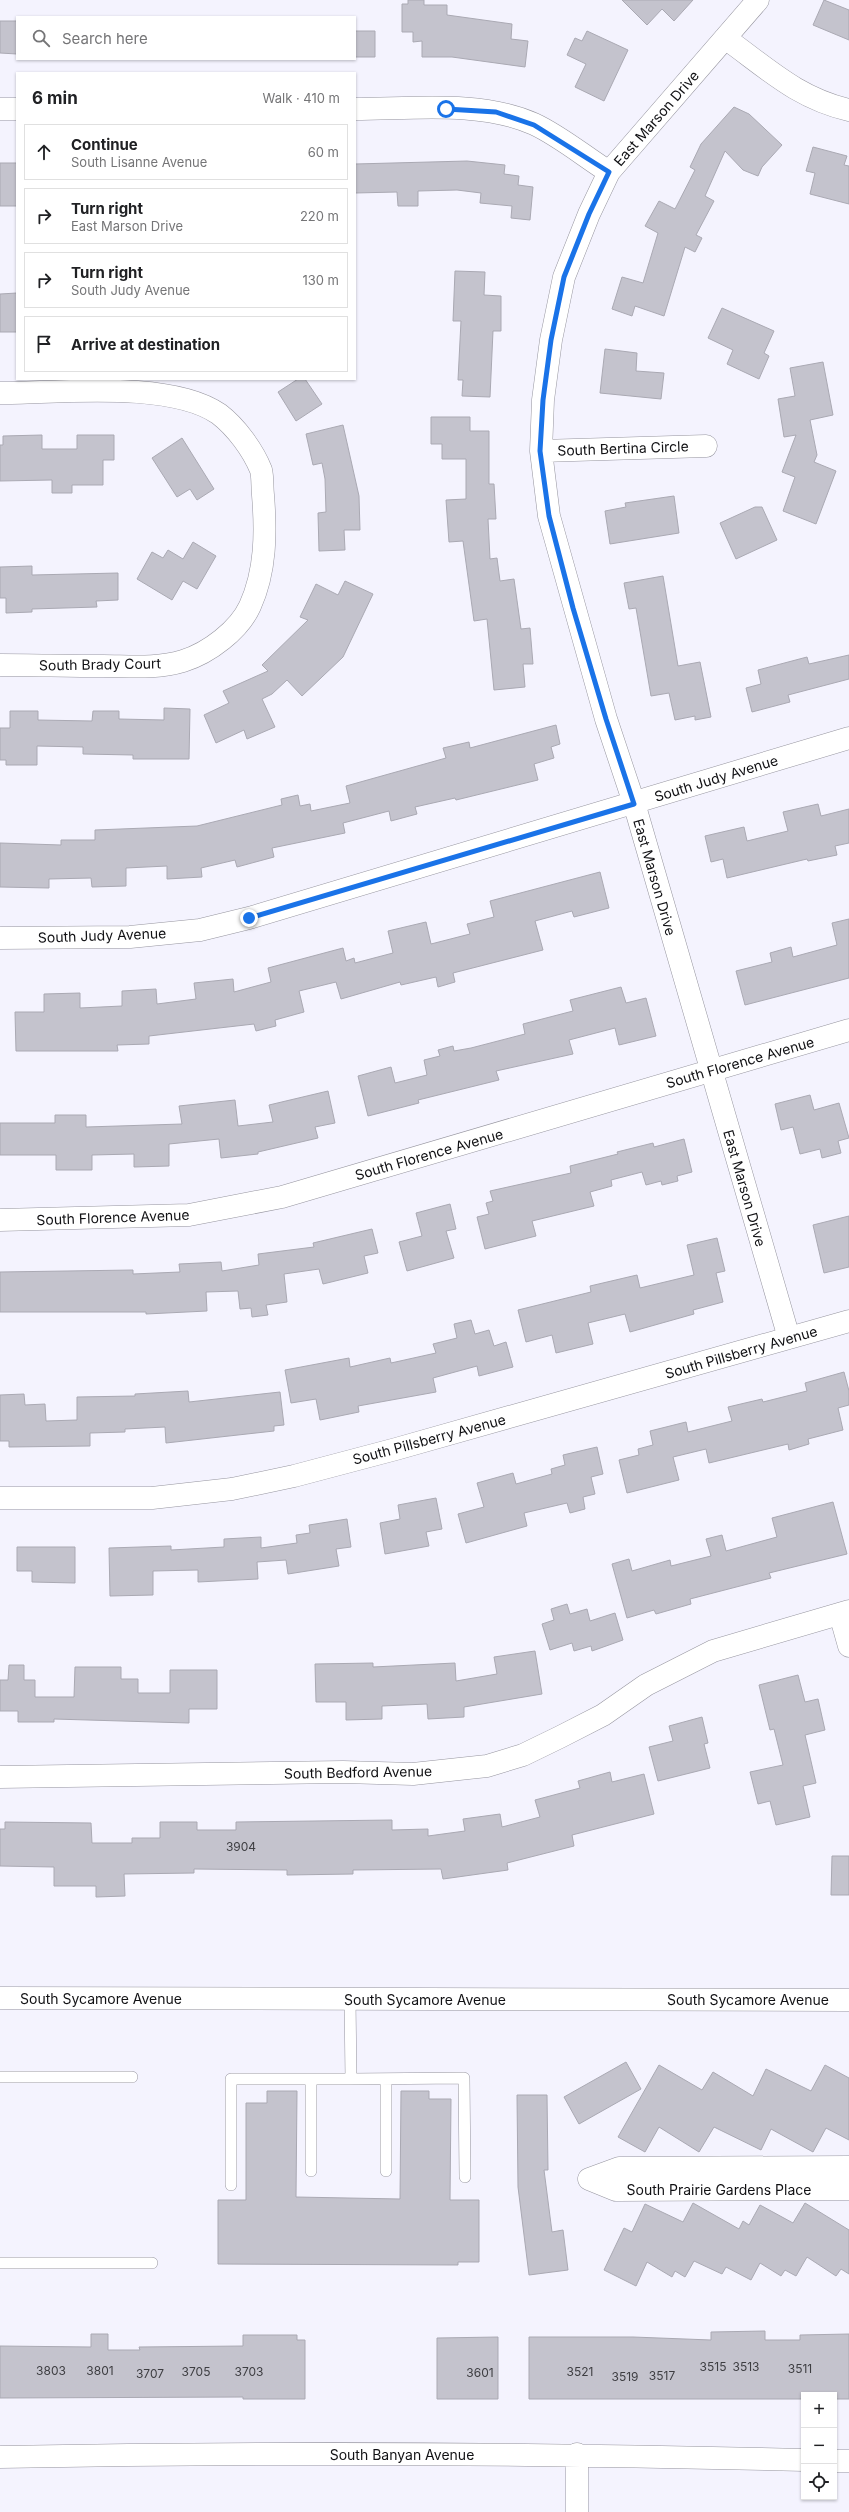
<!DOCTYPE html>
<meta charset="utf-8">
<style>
:root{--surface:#fff;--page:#f6f6f6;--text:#202124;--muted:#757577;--line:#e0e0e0}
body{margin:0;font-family:Inter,sans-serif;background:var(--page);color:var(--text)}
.controls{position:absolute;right:12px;bottom:12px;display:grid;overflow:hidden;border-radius:0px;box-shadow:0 1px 3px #0004}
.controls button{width:36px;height:36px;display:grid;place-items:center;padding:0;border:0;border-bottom:1px solid var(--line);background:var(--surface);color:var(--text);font:20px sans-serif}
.stop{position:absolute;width:12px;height:12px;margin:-9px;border:3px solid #1a73e8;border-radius:50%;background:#fff}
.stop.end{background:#1a73e8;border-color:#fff;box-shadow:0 1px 4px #0008}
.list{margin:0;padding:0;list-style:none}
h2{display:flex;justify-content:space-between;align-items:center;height:52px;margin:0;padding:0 16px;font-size:17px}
h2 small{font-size:13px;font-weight:400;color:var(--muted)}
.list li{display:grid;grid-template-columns:26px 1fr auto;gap:12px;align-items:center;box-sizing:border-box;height:56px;margin:0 8px 8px;padding:0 8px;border:1px solid var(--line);border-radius:0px}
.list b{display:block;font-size:15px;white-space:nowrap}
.list p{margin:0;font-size:13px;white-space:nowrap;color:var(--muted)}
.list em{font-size:13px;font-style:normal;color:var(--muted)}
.icon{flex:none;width:22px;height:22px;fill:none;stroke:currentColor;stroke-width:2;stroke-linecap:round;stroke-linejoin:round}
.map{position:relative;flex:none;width:849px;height:2512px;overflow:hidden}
.search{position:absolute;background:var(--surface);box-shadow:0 1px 3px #0004;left:16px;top:16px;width:340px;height:44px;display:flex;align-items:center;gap:10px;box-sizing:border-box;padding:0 14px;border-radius:0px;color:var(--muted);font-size:15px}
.panel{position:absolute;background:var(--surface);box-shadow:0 1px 3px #0004;left:16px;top:72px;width:340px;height:308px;border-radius:0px}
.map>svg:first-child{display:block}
.building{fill:#c4c3cd;stroke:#aaa9b3}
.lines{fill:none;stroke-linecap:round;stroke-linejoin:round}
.service-casing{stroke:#96959f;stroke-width:12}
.minor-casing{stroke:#96959f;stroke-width:23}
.secondary-casing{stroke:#96959f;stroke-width:23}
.service{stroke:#fff;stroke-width:11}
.minor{stroke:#fff;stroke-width:22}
.secondary{stroke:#fff;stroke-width:22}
.route{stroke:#1a73e8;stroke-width:5}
.labels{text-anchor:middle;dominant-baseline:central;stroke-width:3.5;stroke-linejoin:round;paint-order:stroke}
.number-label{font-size:12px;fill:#3e3e42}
.street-label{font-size:14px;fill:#111114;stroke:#fff}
</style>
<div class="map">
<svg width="849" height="2512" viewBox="0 0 849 2512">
<rect width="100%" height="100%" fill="#f4f3fe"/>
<!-- building -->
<path class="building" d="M408 0H424V5H447V15L512 24 511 39 528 41 525 67 452 57H422V41L413 42V32H402V4H408Z
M622 0H693L674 21 662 9 647 25Z
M824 0 849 10V40L813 25Z
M0 21H17V54L0 53Z
M355 31H375V57H355Z
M587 31 628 50 604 101 575 87 586 64 567 55 575 38 582 41Z
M734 107 749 114 782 145 762 167 758 176 743 170 725 151 705 196 714 201 696 235 702 238 695 252 685 247 664 316 635 306 632 316 612 309 622 277 643 283 658 233 645 226 659 201 675 209 695 170 690 167 701 144Z
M813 147 847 156 844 165 849 166V204L810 194 815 173 806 171Z
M467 161 505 165 504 174 519 176 518 185 533 187 530 220 511 218 512 206 480 203 481 193 457 190 418 191V206H398L397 192 355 193V164Z
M0 163H17V206H0Z
M455 271 485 272 484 295 501 296V331H493L490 397 462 396 463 380H458L461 321H453Z
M17 293V332H0V294Z
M722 308 774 331 764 353 769 356 759 379 727 364 733 350 708 338Z
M605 349 637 353 636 371 664 373 661 399 600 393Z
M823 362 833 415 810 420 817 455 814 462 836 471 816 524 783 511 795 477 782 472 796 435 784 437 778 399 795 396 790 368Z
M298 379H305L322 404 296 421 278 392Z
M431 417H470V431H489V484H494L496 519H488L490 559 497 558 500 581 514 579 521 629 530 628 533 664H523L525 687 494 690 487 619 474 621 463 541 449 542 446 500 466 499V459H442V444H431Z
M343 425 359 496 360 530H344L345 550 319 551 318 513 326 512 325 479 322 463 313 465 306 434Z
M42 435V449H77V435H114V460H103V485H72V493H52V480L0 481V445H3V436Z
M182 438 214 489 197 500 190 489 177 497 152 458Z
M674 496 679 533 610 544 605 511 626 507 625 503Z
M755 507H762L777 540 736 559 720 523Z
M193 542 216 556 197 589 183 581 172 600 137 579 152 552 163 558 168 550 183 559Z
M32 566V575L118 573V600L96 601 97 607 32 609V612L6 613V598H0V567Z
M663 576 678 666 700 662 711 717 695 720V716L675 720 669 693 651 696 636 608 629 609 624 583Z
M345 581 373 594 343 657 302 696 287 680 272 694 262 699 275 727 247 739 244 730 216 743 204 715 229 703 223 691 268 671 262 665 308 620 300 617 316 584 338 595Z
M849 655V679L788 695 790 702 752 712 746 688 761 684 758 670 807 657 809 664Z
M164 708 190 709 189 759H133V755L83 754V747L37 746V765H6V760H0V728H10V711H38V720L92 721 93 711H119V719L164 720Z
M556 725 560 744 551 747 554 758 534 764 538 780 456 800 455 798 415 807 417 814 391 821 389 811 343 823 345 833 272 848 274 857 237 867 235 860 201 868 202 877 167 879V866L126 868V886L92 887 91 878 49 879V888L0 887V843L61 845V840H95V830L197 826 282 805 281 799 298 795 300 806 310 804 311 811 350 803 346 786 446 758 443 748 469 742 470 748Z
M818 804 821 816 849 809V843L835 846 837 855 808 861 807 859 727 878 723 859 711 862 705 836 744 827 747 841 788 831 783 812Z
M600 872 609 908 574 917 572 911 535 921 543 950 453 973 455 982 438 987 436 977 401 985 400 982 341 999 336 982 299 991 304 1012 275 1020 276 1026 256 1031 254 1024 149 1036V1044L117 1045 118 1051H16L15 1012H44V994L80 993V1008L122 1006V991L156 989 157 1004 196 999 194 983 233 979 234 992 271 982 268 968 343 948 346 961 354 958 355 963 393 953 388 931 426 922 431 944 470 934 467 924 494 917 490 901Z
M849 919V978L745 1005 736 971 772 962 770 953 791 947 793 957 837 945 832 923Z
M621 987 626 1003 646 998 656 1036 619 1045 615 1028 569 1040 573 1054 496 1071 499 1080 418 1100 419 1103 368 1116 358 1076 391 1067 395 1083 427 1075 424 1060 440 1056 438 1050 453 1046 454 1051 471 1048 525 1034 523 1024 573 1011 570 1000Z
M328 1091 335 1123 315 1127 318 1138 258 1152V1154L221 1158 219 1139 169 1144V1166L134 1167V1154L92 1155V1170H56V1155H0V1123H55V1115H86V1127L182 1124 179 1106 235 1100 238 1126 273 1122 269 1105Z
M810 1095 814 1110 839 1103 849 1138 838 1141 841 1153 822 1158 820 1149 800 1154 793 1127 781 1130 775 1104Z
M684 1139 692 1172 677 1176 678 1181 662 1185 661 1181 646 1185 642 1172 611 1180 612 1186 590 1192 594 1206 532 1221 536 1236 485 1249 477 1217 489 1214 486 1203 493 1201 490 1191 571 1173 570 1166 618 1154 617 1152 653 1143 654 1147Z
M450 1204 456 1229 446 1231 454 1258 407 1271 399 1242 422 1236 416 1213Z
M849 1216V1267L824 1273 813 1225Z
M372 1229 378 1253 364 1256 368 1273 323 1284 319 1269 284 1274 287 1302 266 1305 268 1315 252 1317 251 1308 240 1309 238 1291 206 1292 207 1311 146 1314V1312H0V1272L133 1270V1274L180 1272 179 1264 221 1262 222 1271 259 1265 258 1254 314 1247 313 1243Z
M717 1238 725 1271 716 1273 723 1302 693 1310 694 1314 630 1332 625 1314 588 1323 593 1344 556 1353 552 1335 526 1342 518 1310 591 1292 590 1286 637 1275 640 1288 694 1275 687 1245Z
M471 1320 475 1334 489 1330 494 1346 506 1342 513 1367 479 1376 477 1366 433 1378 436 1392 358 1406 359 1412 320 1420 316 1399 291 1403 285 1370 349 1358 350 1367 390 1358 391 1363 436 1353 433 1344 457 1338 454 1324Z
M844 1372 849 1391V1405L838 1408 843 1430 808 1439 809 1444 789 1450 788 1444 709 1463 706 1449 673 1457 679 1480 627 1493 619 1460 639 1455 638 1449 653 1445 650 1431 686 1422 688 1432 732 1421 728 1407 762 1399 763 1402 807 1391 805 1383Z
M188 1391 189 1402 280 1392 284 1425 274 1426V1431L166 1443 165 1427 125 1429V1432L90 1433V1446L9 1447V1441H0V1395L24 1394 25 1405 45 1404 46 1421 77 1420V1397L135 1396V1394Z
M597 1447 603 1474 591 1477 595 1494 583 1497 585 1509 570 1513 567 1503 524 1513 527 1526 466 1543 458 1514 484 1507 477 1483 513 1473 516 1484 552 1474 551 1469 565 1465 563 1455Z
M436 1498 442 1529 426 1532 429 1546 385 1554 380 1523 400 1519 398 1505Z
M833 1502 847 1554 769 1573 771 1578 690 1599 691 1604 656 1614 654 1610 627 1618 612 1564 629 1559 632 1571 670 1560 671 1566 711 1556 706 1539 722 1535 726 1551 777 1537 772 1518Z
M347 1519 351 1547 336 1549 339 1566 288 1574 286 1560 257 1562 258 1579 198 1582V1570L153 1571V1595L110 1596 109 1548 171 1546V1550L224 1547V1539L261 1537V1548L297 1543 296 1535 310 1533 309 1525Z
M17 1547H75V1583L32 1582V1571H17Z
M567 1604 570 1614 587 1609 590 1621 615 1613 623 1640 592 1651 591 1646 574 1651 572 1643 550 1650 542 1624 554 1620 551 1609Z
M535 1651 542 1694 464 1707V1717L428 1719 427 1704 382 1706V1719L346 1720V1702H316L315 1664 373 1663V1667L455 1663 456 1681 497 1674 494 1657Z
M9 1665H24V1680H35V1697H74L75 1667H121V1679H138V1693H170V1670H217V1709H189V1723L54 1719V1722H18V1711H0V1680H8Z
M798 1675 805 1702 818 1699 825 1730 805 1735 816 1783 803 1786 810 1817 776 1825 770 1801 758 1804 750 1772 783 1765 774 1729 770 1730 759 1685Z
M702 1717 708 1743 704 1744 710 1768 658 1781 649 1747 673 1741 669 1726Z
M610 1772 612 1782 644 1774 654 1814 572 1835 574 1846 507 1863 508 1870 443 1879 441 1869 353 1870V1874L287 1875V1870L194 1869V1873L124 1874 125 1896 96 1897V1886H54V1867L0 1866V1829H5V1822L91 1823 92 1843H132V1838H160V1822H197V1830H236V1822L392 1820V1830L428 1829V1836L465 1831 463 1819 500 1814 502 1827 540 1817 535 1800 580 1788 578 1781Z
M832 1856H849V1895H831Z
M626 2062 641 2089 579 2124 564 2097Z
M659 2065 702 2090 713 2072 753 2096 766 2069 811 2091 825 2065 849 2078V2140L826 2128 813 2152 771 2129 761 2150 714 2127 699 2152 659 2127 645 2152 618 2137Z
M267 2091H297L296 2197 400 2199 401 2091H429V2099H451L450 2200H479V2262H458V2265L218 2264V2200H246V2103H267Z
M517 2095H547L548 2170H544L552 2232 563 2230 568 2270 529 2275 518 2187Z
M693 2203 739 2229 743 2221 749 2225 760 2205 793 2223 805 2203 849 2230V2274L841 2269 836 2276 807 2257 796 2276 785 2270 781 2276 760 2263 751 2280 726 2267 722 2274 694 2261 685 2277 675 2271 672 2277 647 2262 636 2286 604 2270 624 2228 632 2232 645 2204 683 2222Z
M765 2331V2340H800V2335L849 2334V2399H834V2395H804V2399H529V2337H633L711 2340V2332Z
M91 2334H108V2350H140L139 2347 243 2346V2335H297V2340H305V2399H243V2397L0 2398V2346L91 2347Z
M498 2337V2399H437V2338Z"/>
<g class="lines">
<!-- service casing -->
<g class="service-casing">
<path id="service" d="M0 2077H132
M311 2079V2171
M351 2079 464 2078 465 2177
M386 2079V2171
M231 2185V2079H351L350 1999
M0 2263H152"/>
</g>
<!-- minor casing -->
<g class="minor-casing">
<path id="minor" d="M758 0 609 172 589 214 564 277 551 340 543 400 541 451 549 516 606 719 634 803 789 1338
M725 38C767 68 797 98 849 110
M0 109H17
M355 109C412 109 480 100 534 124 560 136 585 157 609 172
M0 393C59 393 170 380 219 414 236 427 253 450 261 470 263 478 262 487 263 495 266 532 266 571 250 606 239 630 209 653 183 661 157 669 129 666 103 666 68 666 34 665 0 665
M541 451 706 446
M0 938 130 937 200 930 249 918 849 738
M0 1220 189 1215 282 1197 849 1030
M0 1498H152L232 1489 294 1476 396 1449 849 1321
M840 1614 849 1646
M0 1777 343 1772 413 1774 487 1766 523 1755 560 1737 603 1715 646 1685 713 1651 849 1611
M849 2167 619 2168 589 2179 616 2190 849 2189
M577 2454V2512
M0 2457C268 2452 536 2453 804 2460
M834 2461H849"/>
</g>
<!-- secondary casing -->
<g class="secondary-casing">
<path id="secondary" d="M0 1998 849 2000"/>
</g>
<!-- service -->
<use href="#service" class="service"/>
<!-- minor -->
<use href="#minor" class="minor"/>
<!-- secondary -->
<use href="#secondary" class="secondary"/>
</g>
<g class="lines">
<!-- route -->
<path class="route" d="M249 918 634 804 606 719 573 608 549 516 540 451 543 400 551 340 564 277 589 214 609 172 534 125 496 112 446 109"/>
</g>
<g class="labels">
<!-- number labels -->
<g class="number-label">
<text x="241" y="1846">3904</text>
<text x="713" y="2366">3515</text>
<text x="746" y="2366">3513</text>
<text x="800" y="2368">3511</text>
<text x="51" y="2370">3803</text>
<text x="100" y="2370">3801</text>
<text x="196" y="2371">3705</text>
<text x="249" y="2371">3703</text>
<text x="580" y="2371">3521</text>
<text x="480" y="2372">3601</text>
<text x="150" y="2373">3707</text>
<text x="662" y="2375">3517</text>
<text x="625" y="2376">3519</text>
</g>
<!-- street labels -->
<g class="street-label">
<text transform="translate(656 118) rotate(-49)">East Marson Drive</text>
<text transform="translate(623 448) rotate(-2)">South Bertina Circle</text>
<text transform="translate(100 664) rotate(-1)">South Brady Court</text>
<text transform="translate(716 778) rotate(-17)">South Judy Avenue</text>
<text transform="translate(655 877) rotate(74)">East Marson Drive</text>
<text transform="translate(102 935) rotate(-2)">South Judy Avenue</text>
<text transform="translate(740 1062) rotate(-16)">South Florence Avenue</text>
<text transform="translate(429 1154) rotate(-16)">South Florence Avenue</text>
<text transform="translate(745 1188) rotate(74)">East Marson Drive</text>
<text transform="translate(113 1217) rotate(-2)">South Florence Avenue</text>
<text transform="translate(741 1352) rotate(-16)">South Pillsberry Avenue</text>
<text transform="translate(429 1439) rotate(-15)">South Pillsberry Avenue</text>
<text transform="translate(358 1772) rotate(-1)">South Bedford Avenue</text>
<text x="101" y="1998">South Sycamore Avenue</text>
<text x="425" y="1999">South Sycamore Avenue</text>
<text x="748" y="1999">South Sycamore Avenue</text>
<text x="719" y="2189">South Prairie Gardens Place</text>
<text x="402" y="2454">South Banyan Avenue</text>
</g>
</g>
</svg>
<div class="controls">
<button>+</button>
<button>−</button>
<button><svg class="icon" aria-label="locate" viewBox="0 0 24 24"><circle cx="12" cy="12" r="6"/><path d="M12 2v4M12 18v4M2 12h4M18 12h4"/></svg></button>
</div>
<div class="stop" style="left:446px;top:109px"></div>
<div class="stop end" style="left:249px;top:918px"></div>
<div class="search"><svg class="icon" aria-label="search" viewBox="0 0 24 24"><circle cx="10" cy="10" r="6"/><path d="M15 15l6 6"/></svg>Search here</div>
<section class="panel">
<h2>6 min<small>Walk · 410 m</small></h2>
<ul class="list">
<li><svg class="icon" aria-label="ahead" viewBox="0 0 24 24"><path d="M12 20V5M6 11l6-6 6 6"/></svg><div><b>Continue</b><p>South Lisanne Avenue</p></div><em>60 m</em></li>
<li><svg class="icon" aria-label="right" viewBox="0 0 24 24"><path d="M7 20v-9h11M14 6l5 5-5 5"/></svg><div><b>Turn right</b><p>East Marson Drive</p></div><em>220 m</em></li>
<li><svg class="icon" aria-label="right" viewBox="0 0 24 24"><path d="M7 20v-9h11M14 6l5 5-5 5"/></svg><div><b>Turn right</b><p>South Judy Avenue</p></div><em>130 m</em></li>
<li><svg class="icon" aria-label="arrive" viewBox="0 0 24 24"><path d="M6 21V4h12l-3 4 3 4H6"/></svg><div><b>Arrive at destination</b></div></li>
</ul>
</section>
</div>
